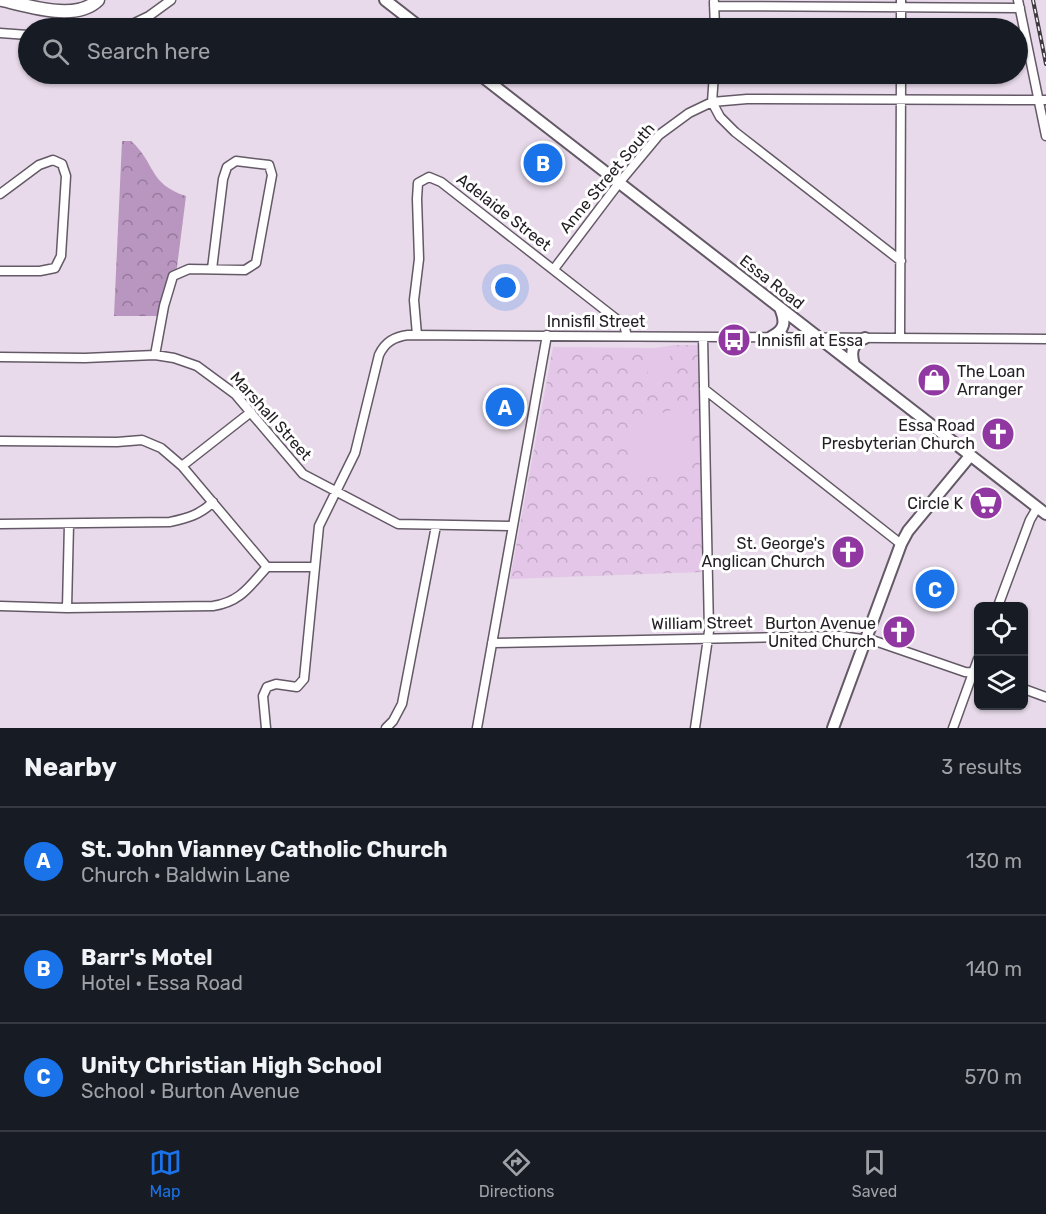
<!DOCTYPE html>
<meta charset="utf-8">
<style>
:root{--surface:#171b24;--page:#20242c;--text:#f1f3f6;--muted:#9ea1a6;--line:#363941;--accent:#1a73e8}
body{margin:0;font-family:Rubik,sans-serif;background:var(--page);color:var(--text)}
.controls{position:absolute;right:18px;bottom:18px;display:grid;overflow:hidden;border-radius:9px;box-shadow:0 2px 4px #0004}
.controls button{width:54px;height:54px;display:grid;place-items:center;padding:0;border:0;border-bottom:2px solid var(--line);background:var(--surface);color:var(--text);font:30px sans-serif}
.you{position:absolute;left:506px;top:288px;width:21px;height:21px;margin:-15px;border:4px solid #fff;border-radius:50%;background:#1a73e8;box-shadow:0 0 0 9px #1a73e833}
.badge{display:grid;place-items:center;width:39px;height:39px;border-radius:50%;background:var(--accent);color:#fff;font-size:20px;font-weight:700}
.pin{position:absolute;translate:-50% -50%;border:3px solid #fff;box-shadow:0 2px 6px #0006}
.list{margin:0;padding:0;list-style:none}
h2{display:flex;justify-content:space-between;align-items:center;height:78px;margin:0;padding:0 24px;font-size:26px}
h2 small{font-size:20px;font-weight:400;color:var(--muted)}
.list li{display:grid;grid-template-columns:39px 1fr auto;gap:18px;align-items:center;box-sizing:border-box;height:108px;padding:0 24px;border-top:2px solid var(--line)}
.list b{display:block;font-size:22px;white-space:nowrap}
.list p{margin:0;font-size:20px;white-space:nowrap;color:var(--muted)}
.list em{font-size:20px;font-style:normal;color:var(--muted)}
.icon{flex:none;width:33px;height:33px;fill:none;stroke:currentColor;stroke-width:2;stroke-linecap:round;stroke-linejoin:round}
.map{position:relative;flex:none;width:1046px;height:728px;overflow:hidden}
.search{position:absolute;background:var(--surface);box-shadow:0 2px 4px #0004;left:18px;right:18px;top:18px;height:66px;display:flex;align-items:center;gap:15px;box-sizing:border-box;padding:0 21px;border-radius:33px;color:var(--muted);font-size:22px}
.sheet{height:402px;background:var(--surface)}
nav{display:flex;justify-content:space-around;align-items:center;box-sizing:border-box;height:84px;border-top:2px solid var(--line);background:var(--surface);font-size:16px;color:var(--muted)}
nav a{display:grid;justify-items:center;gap:3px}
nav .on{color:var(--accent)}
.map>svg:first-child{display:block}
.forest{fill:url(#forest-crowns)}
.park{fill:url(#park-crowns)}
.pitch{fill:#e3c6e8}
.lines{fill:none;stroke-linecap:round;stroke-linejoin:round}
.minor-casing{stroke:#645966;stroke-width:11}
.major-casing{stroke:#645966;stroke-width:14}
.highway-casing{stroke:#645966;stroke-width:15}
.minor{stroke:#fff;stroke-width:8}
.major{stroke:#fff;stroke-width:10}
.highway{stroke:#fff;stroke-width:12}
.rail-casing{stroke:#3f3940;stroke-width:4}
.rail{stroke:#fff;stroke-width:1.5;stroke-dasharray:4.5;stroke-linecap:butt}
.labels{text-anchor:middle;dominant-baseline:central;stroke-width:6;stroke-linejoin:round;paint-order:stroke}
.street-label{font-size:16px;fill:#252026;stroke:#fff}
.poi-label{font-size:16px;fill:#252026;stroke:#fff;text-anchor:end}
</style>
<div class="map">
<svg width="1046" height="728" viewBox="0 0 1046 728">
<defs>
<pattern id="forest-crowns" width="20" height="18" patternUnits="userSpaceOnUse" patternTransform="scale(1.5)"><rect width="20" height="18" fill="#b896bf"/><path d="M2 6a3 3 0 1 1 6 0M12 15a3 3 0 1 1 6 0" fill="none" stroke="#957a9b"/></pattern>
<pattern id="park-crowns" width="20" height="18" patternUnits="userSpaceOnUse" patternTransform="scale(1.5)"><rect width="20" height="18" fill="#e3c6e8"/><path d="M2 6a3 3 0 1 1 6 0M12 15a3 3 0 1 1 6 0" fill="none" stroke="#c3aac7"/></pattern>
</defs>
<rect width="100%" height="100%" fill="#e8daea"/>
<!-- forest -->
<path class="forest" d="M122 141H131C156 163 148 184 186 196L176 275 159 316H114Z"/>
<!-- park -->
<path class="park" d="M674 345H698L702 572 510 579 553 347 655 348Z"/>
<!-- pitch -->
<path class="pitch" d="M670 353V364H648V354Z
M648 366H670V376H648Z
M678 408 692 409V476L629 478C629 469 627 457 629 448 634 423 656 414 678 408Z"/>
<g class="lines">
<!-- minor casing -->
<g class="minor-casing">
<path id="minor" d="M1018 0 1046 136
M714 2 715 28
M714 6 1020 8
M124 28 149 16 171 0
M901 28V0
M0 33 28 35
M712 102 720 117 735 132 901 261
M712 102 714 74
M0 194 39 165 53 160 62 164 66 176 61 256 55 268 40 271H0
M554 269 619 183 659 135 689 113 712 102 747 99 1046 100
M417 335 414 300 419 259 417 199 418 183 429 177 441 182 624 325 627 336
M900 338 901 74
M155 355 164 306 173 276 189 269 245 270 256 263 272 175 269 165 236 161 227 167 223 179 212 269
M0 357 85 358 155 355 174 358 197 366 235 394 303 474 398 524 512 526
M704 389 901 544
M0 441 117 442 142 440 161 448 182 466 267 567
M182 466 251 412
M0 524 170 522C187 518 200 515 213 502
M267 567H314
M0 606 67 608 213 606C240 602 249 587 267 567
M998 606 1030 520 1037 508
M67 608 69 524
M492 643 841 636 875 641 965 672 978 673
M1024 689 1046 697
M266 728 263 696 267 687 276 684 297 687 304 679 319 526 355 453 379 355C385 342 394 337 408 335L1046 339
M386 728 393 721 402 704 436 526
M477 728 547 335
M695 728 709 631 703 337
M953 728 978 659"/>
</g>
<!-- major casing -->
<g class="major-casing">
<path id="major" d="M385 0 421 28
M479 74 1046 514
M771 337C785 330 786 322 780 308
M854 365C850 351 852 344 865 338
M833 728 901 544 908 531 970 456"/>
</g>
<!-- highway casing -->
<g class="highway-casing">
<path id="highway" d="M2 0C29 6 76 22 98 0"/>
</g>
<!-- minor -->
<use href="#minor" class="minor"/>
<!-- major -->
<use href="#major" class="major"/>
<!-- highway -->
<use href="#highway" class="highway"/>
<!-- rail casing -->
<g class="rail-casing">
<path id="rail" d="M1033 0 1046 64"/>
</g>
<!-- rail -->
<use href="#rail" class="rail"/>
</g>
<!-- icons -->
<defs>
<g id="bus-disc" transform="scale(1.725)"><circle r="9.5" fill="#9137a2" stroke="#fff"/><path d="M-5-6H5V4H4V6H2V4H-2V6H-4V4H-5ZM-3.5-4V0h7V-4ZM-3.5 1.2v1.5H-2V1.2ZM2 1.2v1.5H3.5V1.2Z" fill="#fff"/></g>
<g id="shop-disc" transform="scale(1.725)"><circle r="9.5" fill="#9137a2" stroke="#fff"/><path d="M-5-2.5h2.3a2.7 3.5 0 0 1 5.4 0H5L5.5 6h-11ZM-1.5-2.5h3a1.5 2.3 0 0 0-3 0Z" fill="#fff"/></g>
<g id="church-disc" transform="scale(1.725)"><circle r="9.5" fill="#9137a2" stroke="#fff"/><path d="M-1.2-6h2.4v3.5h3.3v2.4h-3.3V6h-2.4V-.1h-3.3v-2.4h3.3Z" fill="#fff"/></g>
<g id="supermarket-disc" transform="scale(1.725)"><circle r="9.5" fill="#9137a2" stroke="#fff"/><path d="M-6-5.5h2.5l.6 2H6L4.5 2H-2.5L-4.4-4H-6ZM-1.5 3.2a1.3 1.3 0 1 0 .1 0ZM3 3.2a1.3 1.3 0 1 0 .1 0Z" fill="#fff"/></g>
</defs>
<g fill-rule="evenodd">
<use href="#bus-disc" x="734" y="340"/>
<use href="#shop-disc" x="934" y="380"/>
<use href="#church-disc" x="998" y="434"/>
<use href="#supermarket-disc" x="986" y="503"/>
<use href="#church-disc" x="848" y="552"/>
<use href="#church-disc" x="899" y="632"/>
</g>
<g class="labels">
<!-- street labels -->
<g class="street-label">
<text transform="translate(607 178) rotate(-50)">Anne Street South</text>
<text transform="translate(504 212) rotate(38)">Adelaide Street</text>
<text transform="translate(772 282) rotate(38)">Essa Road</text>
<text x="596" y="321">Innisfil Street</text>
<text transform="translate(271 416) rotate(48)">Marshall Street</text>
<text transform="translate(702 623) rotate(-1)">William Street</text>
</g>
<!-- poi labels -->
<g class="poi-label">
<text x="757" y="340" text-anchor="start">Innisfil at Essa</text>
<text x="957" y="371" text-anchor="start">The Loan<tspan x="957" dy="18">Arranger</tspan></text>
<text x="975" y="425">Essa Road<tspan x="975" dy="18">Presbyterian Church</tspan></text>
<text x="963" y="503">Circle K</text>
<text x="825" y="543">St. George's<tspan x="825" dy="18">Anglican Church</tspan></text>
<text x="876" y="623">Burton Avenue<tspan x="876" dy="18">United Church</tspan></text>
</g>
</g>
</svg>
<div class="controls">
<button><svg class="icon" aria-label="locate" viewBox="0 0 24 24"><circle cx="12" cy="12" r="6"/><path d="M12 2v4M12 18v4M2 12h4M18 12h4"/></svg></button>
<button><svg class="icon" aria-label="layers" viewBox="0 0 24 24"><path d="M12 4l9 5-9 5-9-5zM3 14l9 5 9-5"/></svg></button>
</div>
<div class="you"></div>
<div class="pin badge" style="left:505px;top:407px">A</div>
<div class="pin badge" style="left:543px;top:163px">B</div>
<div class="pin badge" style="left:935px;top:589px">C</div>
<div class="search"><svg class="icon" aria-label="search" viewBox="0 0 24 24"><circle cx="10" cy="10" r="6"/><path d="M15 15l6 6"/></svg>Search here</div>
</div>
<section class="sheet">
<h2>Nearby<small>3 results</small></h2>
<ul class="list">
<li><span class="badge">A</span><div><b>St. John Vianney Catholic Church</b><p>Church · Baldwin Lane</p></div><em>130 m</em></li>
<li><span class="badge">B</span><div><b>Barr's Motel</b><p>Hotel · Essa Road</p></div><em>140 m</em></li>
<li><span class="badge">C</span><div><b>Unity Christian High School</b><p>School · Burton Avenue</p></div><em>570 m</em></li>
</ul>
</section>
<nav>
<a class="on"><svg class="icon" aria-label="map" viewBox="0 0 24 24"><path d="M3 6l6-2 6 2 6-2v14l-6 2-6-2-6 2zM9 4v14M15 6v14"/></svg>Map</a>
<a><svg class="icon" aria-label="directions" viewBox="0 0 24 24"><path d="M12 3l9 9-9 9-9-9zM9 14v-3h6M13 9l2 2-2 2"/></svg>Directions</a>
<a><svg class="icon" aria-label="saved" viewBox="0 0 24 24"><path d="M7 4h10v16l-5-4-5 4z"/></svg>Saved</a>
</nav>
